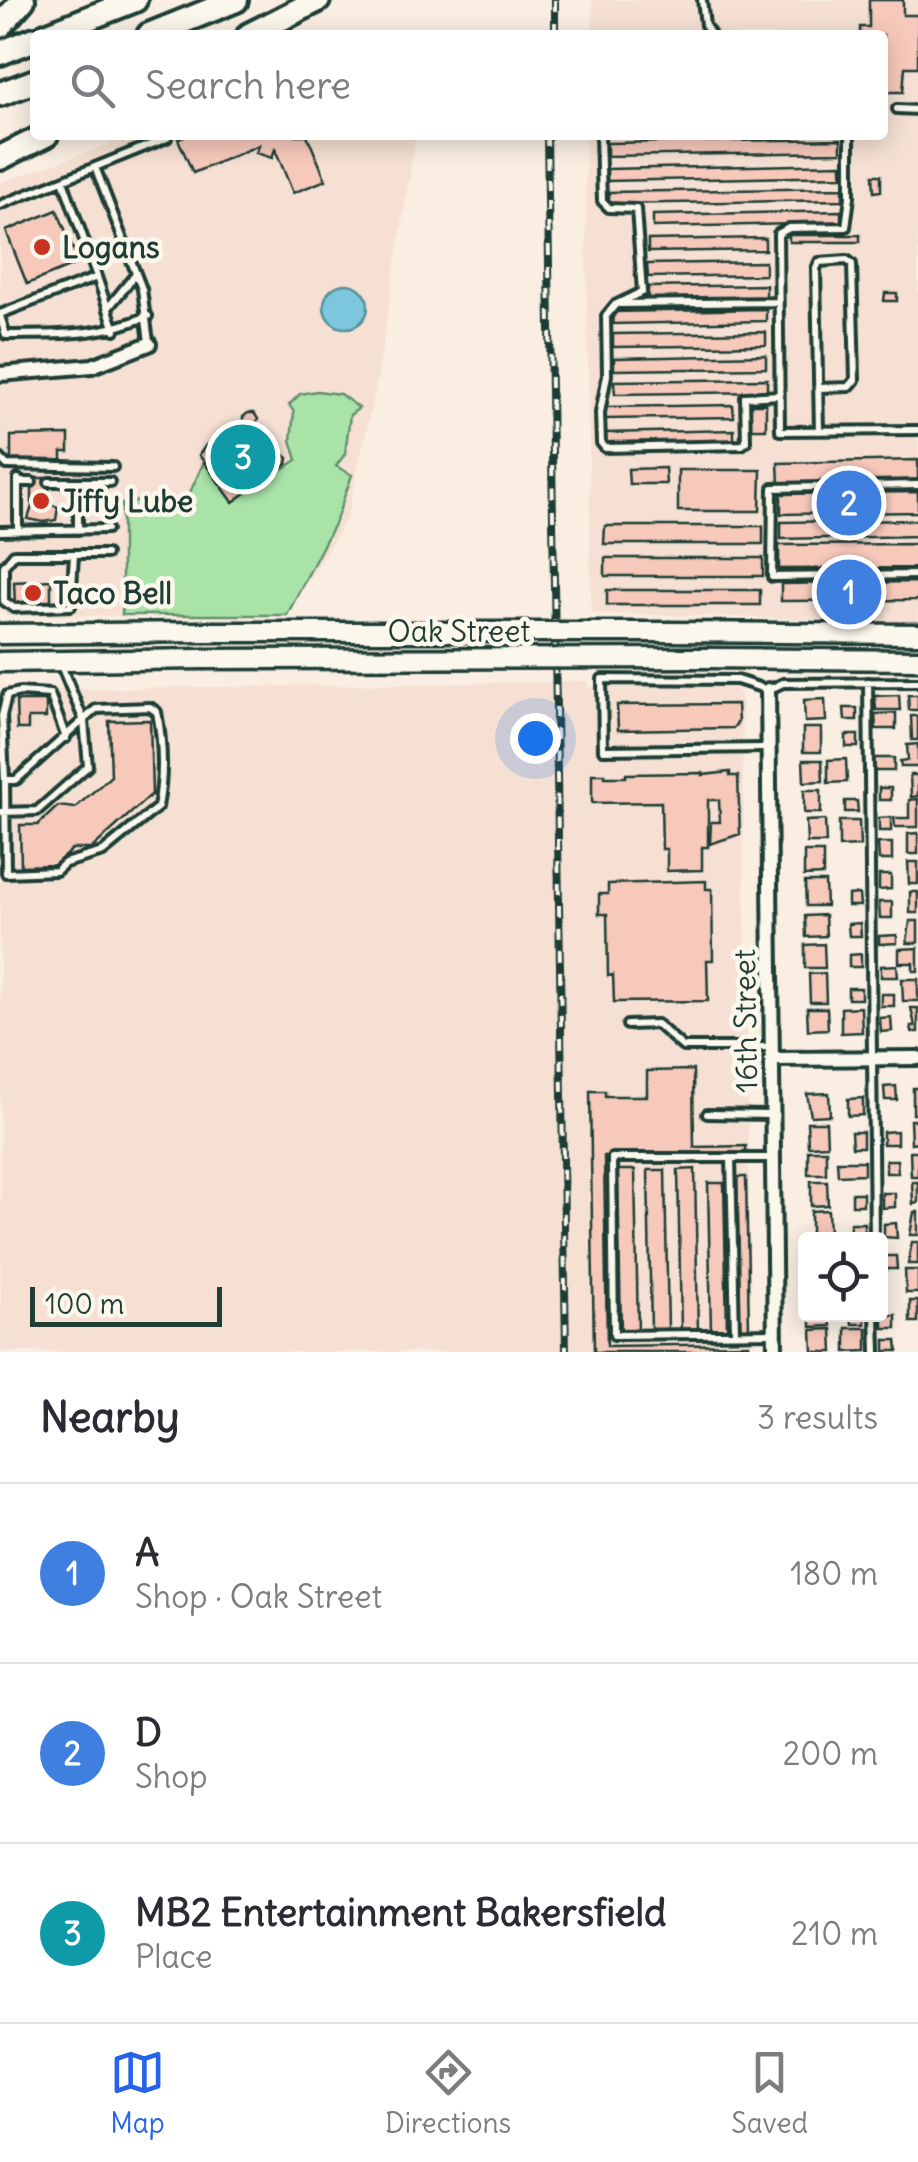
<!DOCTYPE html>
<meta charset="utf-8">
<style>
:root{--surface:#fff;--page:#f2f2f3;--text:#2b2b33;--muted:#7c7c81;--line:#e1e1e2;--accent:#2563eb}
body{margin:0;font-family:Delius,sans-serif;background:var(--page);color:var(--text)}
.controls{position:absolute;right:30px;bottom:30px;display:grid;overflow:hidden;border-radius:10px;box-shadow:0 5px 25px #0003}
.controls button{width:90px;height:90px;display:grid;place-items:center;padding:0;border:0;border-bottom:2px solid var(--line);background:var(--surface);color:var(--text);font:50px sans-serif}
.scale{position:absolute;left:30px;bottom:25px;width:192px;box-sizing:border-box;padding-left:10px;border:5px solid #1f3d34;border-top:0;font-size:28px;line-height:35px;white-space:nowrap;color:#1f3d34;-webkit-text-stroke:8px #fbf7ec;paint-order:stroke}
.you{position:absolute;left:535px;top:738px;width:35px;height:35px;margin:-25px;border:8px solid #fff;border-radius:50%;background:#1a73e8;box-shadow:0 0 0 15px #1a73e833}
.badge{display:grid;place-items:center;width:65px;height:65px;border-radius:50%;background:var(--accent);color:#fff;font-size:32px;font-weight:700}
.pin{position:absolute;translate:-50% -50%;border:5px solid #fff;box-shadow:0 2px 10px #0006}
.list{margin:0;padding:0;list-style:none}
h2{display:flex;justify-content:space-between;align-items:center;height:130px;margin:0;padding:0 40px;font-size:42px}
h2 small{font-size:32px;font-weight:400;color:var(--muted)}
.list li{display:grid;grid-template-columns:65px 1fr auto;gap:30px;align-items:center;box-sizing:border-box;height:180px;padding:0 40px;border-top:2px solid var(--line)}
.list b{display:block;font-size:38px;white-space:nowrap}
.list p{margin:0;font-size:32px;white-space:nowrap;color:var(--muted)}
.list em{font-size:32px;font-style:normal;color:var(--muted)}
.icon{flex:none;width:55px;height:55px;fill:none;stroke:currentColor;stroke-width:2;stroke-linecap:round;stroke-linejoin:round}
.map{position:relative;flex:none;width:918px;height:1352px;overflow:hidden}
.search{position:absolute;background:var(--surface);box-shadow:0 5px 25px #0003;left:30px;right:30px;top:30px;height:110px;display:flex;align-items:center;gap:25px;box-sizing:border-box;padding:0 35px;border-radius:10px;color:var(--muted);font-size:38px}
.sheet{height:670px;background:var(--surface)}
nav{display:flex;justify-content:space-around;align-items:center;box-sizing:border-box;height:140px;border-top:2px solid var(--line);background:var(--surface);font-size:28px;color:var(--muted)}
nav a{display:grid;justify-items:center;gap:5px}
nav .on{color:var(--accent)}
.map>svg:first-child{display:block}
.built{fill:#f5e0d3}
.green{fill:#a9e3a8;stroke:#64906e;stroke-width:2.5}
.water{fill:#7dc7de;stroke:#57909a;stroke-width:2.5}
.building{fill:#f7c9bb;stroke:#1f3d34;stroke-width:2.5}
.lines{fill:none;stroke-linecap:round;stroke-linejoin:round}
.service-casing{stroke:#1f3d34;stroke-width:14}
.minor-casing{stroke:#1f3d34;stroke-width:20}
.secondary-casing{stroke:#1f3d34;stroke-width:25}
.motorway-casing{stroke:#1f3d34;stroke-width:30}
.service{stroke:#fbf7ec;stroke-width:6}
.minor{stroke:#fbf7ec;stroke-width:12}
.secondary{stroke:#fbf7ec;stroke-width:18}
.motorway{stroke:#fbf7ec;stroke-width:22}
.rail-casing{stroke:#1f3d34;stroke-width:8}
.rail{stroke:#fbf7ec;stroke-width:4;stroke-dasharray:11;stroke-linecap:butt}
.secondary-bridge-casing{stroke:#1f3d34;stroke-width:25;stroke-linecap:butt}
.secondary-bridge{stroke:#fbf7ec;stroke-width:18}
.poi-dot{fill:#c8321e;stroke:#fbf7ec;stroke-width:4}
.labels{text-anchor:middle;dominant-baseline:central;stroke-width:9;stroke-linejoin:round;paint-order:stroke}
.poi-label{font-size:30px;font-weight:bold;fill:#1f3d34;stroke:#fbf7ec;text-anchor:start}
.street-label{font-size:30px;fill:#1f3d34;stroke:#fbf7ec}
</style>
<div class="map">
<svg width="918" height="1352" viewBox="0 0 918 1352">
<rect width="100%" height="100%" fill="#faeee2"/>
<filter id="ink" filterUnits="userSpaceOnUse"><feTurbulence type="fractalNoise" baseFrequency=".01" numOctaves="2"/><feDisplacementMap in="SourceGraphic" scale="20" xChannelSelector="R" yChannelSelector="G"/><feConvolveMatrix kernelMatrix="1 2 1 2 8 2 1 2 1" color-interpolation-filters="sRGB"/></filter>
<g filter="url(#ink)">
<!-- built -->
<path class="built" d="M592 0H918V622L591 613 585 135H883V35H593Z
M135 135H416L377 382 347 518 287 615 7 616 0 608V183Z
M587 681 588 687 728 685 737 689 742 699 751 1352H1L0 898 2 810 9 767 8 696 14 690Z"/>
<!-- green -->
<path class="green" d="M317 391 340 394 359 408 350 415 345 454 336 466 352 475 336 520 287 615H122V504L163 496 187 499 204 462 234 501 297 460 291 440 294 412 289 405 300 394Z"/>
<!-- water -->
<path class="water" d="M324 306a22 22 0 1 1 44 0a22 22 0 1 1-44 0Z"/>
<!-- building -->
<path class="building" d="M869 0H903V15H918V67H905L903 92H883V35H860V27H869Z
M187 135H307L326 180 293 193 275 149 272 158 256 153 259 145 193 173 178 139Z
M841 139V152L607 156V143Z
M842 164V176L607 181V169Z
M873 175H881V191L874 192Z
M843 188V200L609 204V192Z
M57 210 79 263 27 284 6 231Z
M841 211V223L653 227V215Z
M789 235H860V242H789Z
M765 238V250L648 252V240Z
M765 262V275L648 277 647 264Z
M766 285V298L648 300V287Z
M885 293H897V301H884Z
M766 309V321L613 324V312Z
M766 332V345L613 347V334Z
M766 355V368L614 370V358Z
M767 379V392L615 394 614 381Z
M750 404H766V429H750Z
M733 405 734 417 605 419V407Z
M248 413H254L258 419 255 427 274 455 283 454 288 458 287 464 233 502 199 455 206 445 213 449 243 426V417Z
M734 430V443L605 445V433Z
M69 435V452H62V461L11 462V436Z
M918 460V482L779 484 778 463Z
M665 468 666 484H629L628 469Z
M678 470H761L760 511H678Z
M32 478H49V504L58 507 56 520 44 522 28 519 32 506Z
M918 492V512L781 514V494Z
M918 520V536L781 539V522Z
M605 526H763V544H604Z
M918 544V568L779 569V545Z
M605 558H763V576H605Z
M51 580V604L15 605 14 582Z
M918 582V600L781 601V584Z
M607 590H760V605H607Z
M899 695 900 710H876L875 696Z
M908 695H918V710H909Z
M825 699 826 721 805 722 804 700Z
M16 701H46V718H28V729H17Z
M737 704 738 722 733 728 618 730 617 705Z
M844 708H857V720H845Z
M896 713V729H876L875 714Z
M911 716H918V740H912Z
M150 720 152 794 91 849H72L55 865 21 866 20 825H38L58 806 75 808 111 776 109 721Z
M803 728H821V752H803Z
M846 735H858V747H846Z
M918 744V767H901L900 761 908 760 907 745Z
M874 758H894V771H875Z
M846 759 847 782 828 783V760Z
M803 760H822L823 781 804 782Z
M730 772V776H738L740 834 710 844 711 822H720L719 800H708V847H702V870L667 871V849H662L661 802 592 803V774H605V777H626V774L703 773V775Z
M910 775H918V796L911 797Z
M879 788H891V800H879Z
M804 790H821V813H804Z
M918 799V827H895L894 818H909V800Z
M845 801H857L858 812H845Z
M891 817V831H879V818Z
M825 820 826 843H807L806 821Z
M839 821H859L860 846 839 847Z
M918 833V854H908V834Z
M878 843H892V860H879Z
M804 852H823V875L804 876Z
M908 862H918V884H909Z
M879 875H891V889L879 890Z
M706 881V889H712L713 960H707L708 1001 614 1002 613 975 608 976 607 914H599V894H608V884Z
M805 882H825L826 906H806Z
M910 892H918V913H910Z
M859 894 860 906H848V895Z
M879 902H892V918H880Z
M825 915 826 936 806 937 805 916Z
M910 921H918V943H907Z
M860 923 861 936H849L848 924Z
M897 935V943L879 944V936Z
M824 944 825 968H805V945Z
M918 948V971H913V963H899V949Z
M861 954V967H849V955Z
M897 965 898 977H881V966Z
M825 973 826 1002H810L809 974Z
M902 979H918V1001H903Z
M848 988H861V999H848Z
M881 994H894V1006H881Z
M861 1007 862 1032 841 1033V1008Z
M807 1008H827L828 1029 808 1030Z
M911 1008H918V1032H912L911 1026H915Z
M891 1017 892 1031 881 1032 880 1018Z
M693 1070 694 1147 746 1146V1154L604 1156 607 1346 749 1344V1352H594L590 1091H605V1096H647V1071Z
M896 1086 897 1100H885L884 1087Z
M913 1088H918V1114H913Z
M829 1093 830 1115 811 1116 807 1094Z
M863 1098V1115L848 1116V1099Z
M910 1120H918V1142L911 1143Z
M807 1122H826L827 1145 808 1146Z
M897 1131V1144H883V1132Z
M851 1132H863V1147H852Z
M808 1150H826V1174H808Z
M910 1151H918V1176H911Z
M886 1160H897L898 1173H886Z
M837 1161H864V1174L838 1175Z
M695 1169 698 1331H681L678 1170Z
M618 1170H635L638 1332H621Z
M648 1170H665L668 1331H651Z
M737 1177H746L749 1330H740Z
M811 1181H827L828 1205 811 1206Z
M912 1182H918V1203L913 1204Z
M708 1183H724L727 1330 711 1331Z
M852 1193H863V1205H852Z
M882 1193H895V1207L882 1208Z
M828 1210 829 1234H811V1211Z
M914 1212H918V1235H910Z
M850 1223H864V1234L850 1235Z
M896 1223 897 1238 884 1237V1224Z
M912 1242H918V1264H908Z
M884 1256H896L897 1269H884Z
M905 1270H918V1293H906Z
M910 1301H918V1322H910Z
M811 1314H830L831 1326 811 1327Z
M851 1314H865V1324H852Z
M883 1315H896V1328H883Z
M846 1328H867V1351L846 1352Z
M832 1329 833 1352H813L812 1330Z
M885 1340H897L898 1351H885Z"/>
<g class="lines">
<!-- service casing -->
<g class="service-casing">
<path id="service" d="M702 0 705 25 711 35
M897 109 918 110
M600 135 602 201 609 208 636 209 642 292 615 305 606 316 607 375 600 413 601 443 605 448 742 445 746 442 745 397 779 395
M850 135V197L846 227 789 228 778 234 780 431 918 430
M95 167 167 138
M63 180 97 277
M0 205 95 167 142 289 149 342
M620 304 778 302
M108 308 135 275
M0 314 97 277 115 330
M0 316 6 335C59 334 98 337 148 316
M819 388 849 387 855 380 852 264 847 260 819 262 816 269 819 431
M0 458 7 465 113 467
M18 479V531
M18 482H32
M49 482H110
M918 485 773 488 772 577 918 575
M78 530V482
M0 531 107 529
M74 554 71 606 14 608 4 601V566L14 554H106
M868 682 874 1240
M150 707 157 712C163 744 164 776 158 807L103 852 65 863 56 871 6 873 5 780H16L96 709Z
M766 748 603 750 602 679 737 680 768 690 783 683 918 682
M5 780 2 716 7 695 20 692 50 694 66 738
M0 812 37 811 88 766 84 721 60 663
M627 1025 657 1024 683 1047H770
M707 1114 770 1115
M731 1158 735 1333
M772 1158H612L614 1335 773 1333
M875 1314 876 1352"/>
</g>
<!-- minor casing -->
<g class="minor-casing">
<path id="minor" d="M0 374 92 366 149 344
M768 690 775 1352
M771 1059 918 1058"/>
</g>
<!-- secondary casing -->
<g class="secondary-casing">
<path id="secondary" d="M670 632 918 634
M0 634 203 632
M710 658 918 660
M0 662 203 659"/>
</g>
<!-- motorway casing -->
<g class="motorway-casing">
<path id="motorway" d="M0 26 23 0
M46 35 135 0
M149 35 236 0
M249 35 318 0
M0 53 35 39
M0 94 35 81
M0 158 46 135"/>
</g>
<!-- service -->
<use href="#service" class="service"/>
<!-- minor -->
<use href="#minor" class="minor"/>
<!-- secondary -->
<use href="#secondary" class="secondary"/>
<!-- motorway -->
<use href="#motorway" class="motorway"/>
<!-- rail casing -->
<g class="rail-casing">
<path id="rail" d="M555 0V35
M547 135 566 1352"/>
</g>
<!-- rail -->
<use href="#rail" class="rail"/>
<!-- secondary-bridge casing -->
<g class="secondary-bridge-casing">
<path id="secondary-bridge" d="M203 632H670
M203 659 710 658"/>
</g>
<!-- secondary-bridge -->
<use href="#secondary-bridge" class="secondary-bridge"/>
</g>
</g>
<!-- markers -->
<g class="poi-dot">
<circle cx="42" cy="247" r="10"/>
<circle cx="41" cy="501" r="10"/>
<circle cx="33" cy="593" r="10"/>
</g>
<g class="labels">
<!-- poi labels -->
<g class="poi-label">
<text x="62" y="247">Logans</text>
<text x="61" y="501">Jiffy Lube</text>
<text x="53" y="593">Taco Bell</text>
</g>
<!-- street labels -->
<g class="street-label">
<text x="459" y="631">Oak Street</text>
<text transform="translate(745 1021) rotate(-91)">16th Street</text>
</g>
</g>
</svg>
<div class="controls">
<button><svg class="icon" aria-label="locate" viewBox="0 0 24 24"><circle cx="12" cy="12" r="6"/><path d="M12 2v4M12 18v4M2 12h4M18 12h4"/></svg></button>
</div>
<div class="scale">100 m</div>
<div class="you"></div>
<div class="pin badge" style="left:849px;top:592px;background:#3f7fe0">1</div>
<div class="pin badge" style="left:849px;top:503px;background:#3f7fe0">2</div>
<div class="pin badge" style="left:243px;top:457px;background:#0f9aa8">3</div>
<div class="search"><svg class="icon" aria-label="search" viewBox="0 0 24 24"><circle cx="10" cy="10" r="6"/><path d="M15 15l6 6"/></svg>Search here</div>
</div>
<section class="sheet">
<h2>Nearby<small>3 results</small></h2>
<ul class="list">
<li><span class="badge" style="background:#3f7fe0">1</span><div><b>A</b><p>Shop · Oak Street</p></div><em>180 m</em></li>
<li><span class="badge" style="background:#3f7fe0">2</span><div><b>D</b><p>Shop</p></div><em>200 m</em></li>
<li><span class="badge" style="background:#0f9aa8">3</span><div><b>MB2 Entertainment Bakersfield</b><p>Place</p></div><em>210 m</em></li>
</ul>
</section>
<nav>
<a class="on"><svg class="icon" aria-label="map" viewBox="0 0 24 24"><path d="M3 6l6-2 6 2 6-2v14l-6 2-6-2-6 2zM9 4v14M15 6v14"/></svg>Map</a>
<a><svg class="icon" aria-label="directions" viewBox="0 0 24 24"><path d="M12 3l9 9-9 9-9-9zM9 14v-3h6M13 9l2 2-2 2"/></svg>Directions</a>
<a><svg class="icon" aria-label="saved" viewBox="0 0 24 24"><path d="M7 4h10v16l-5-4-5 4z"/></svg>Saved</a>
</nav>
